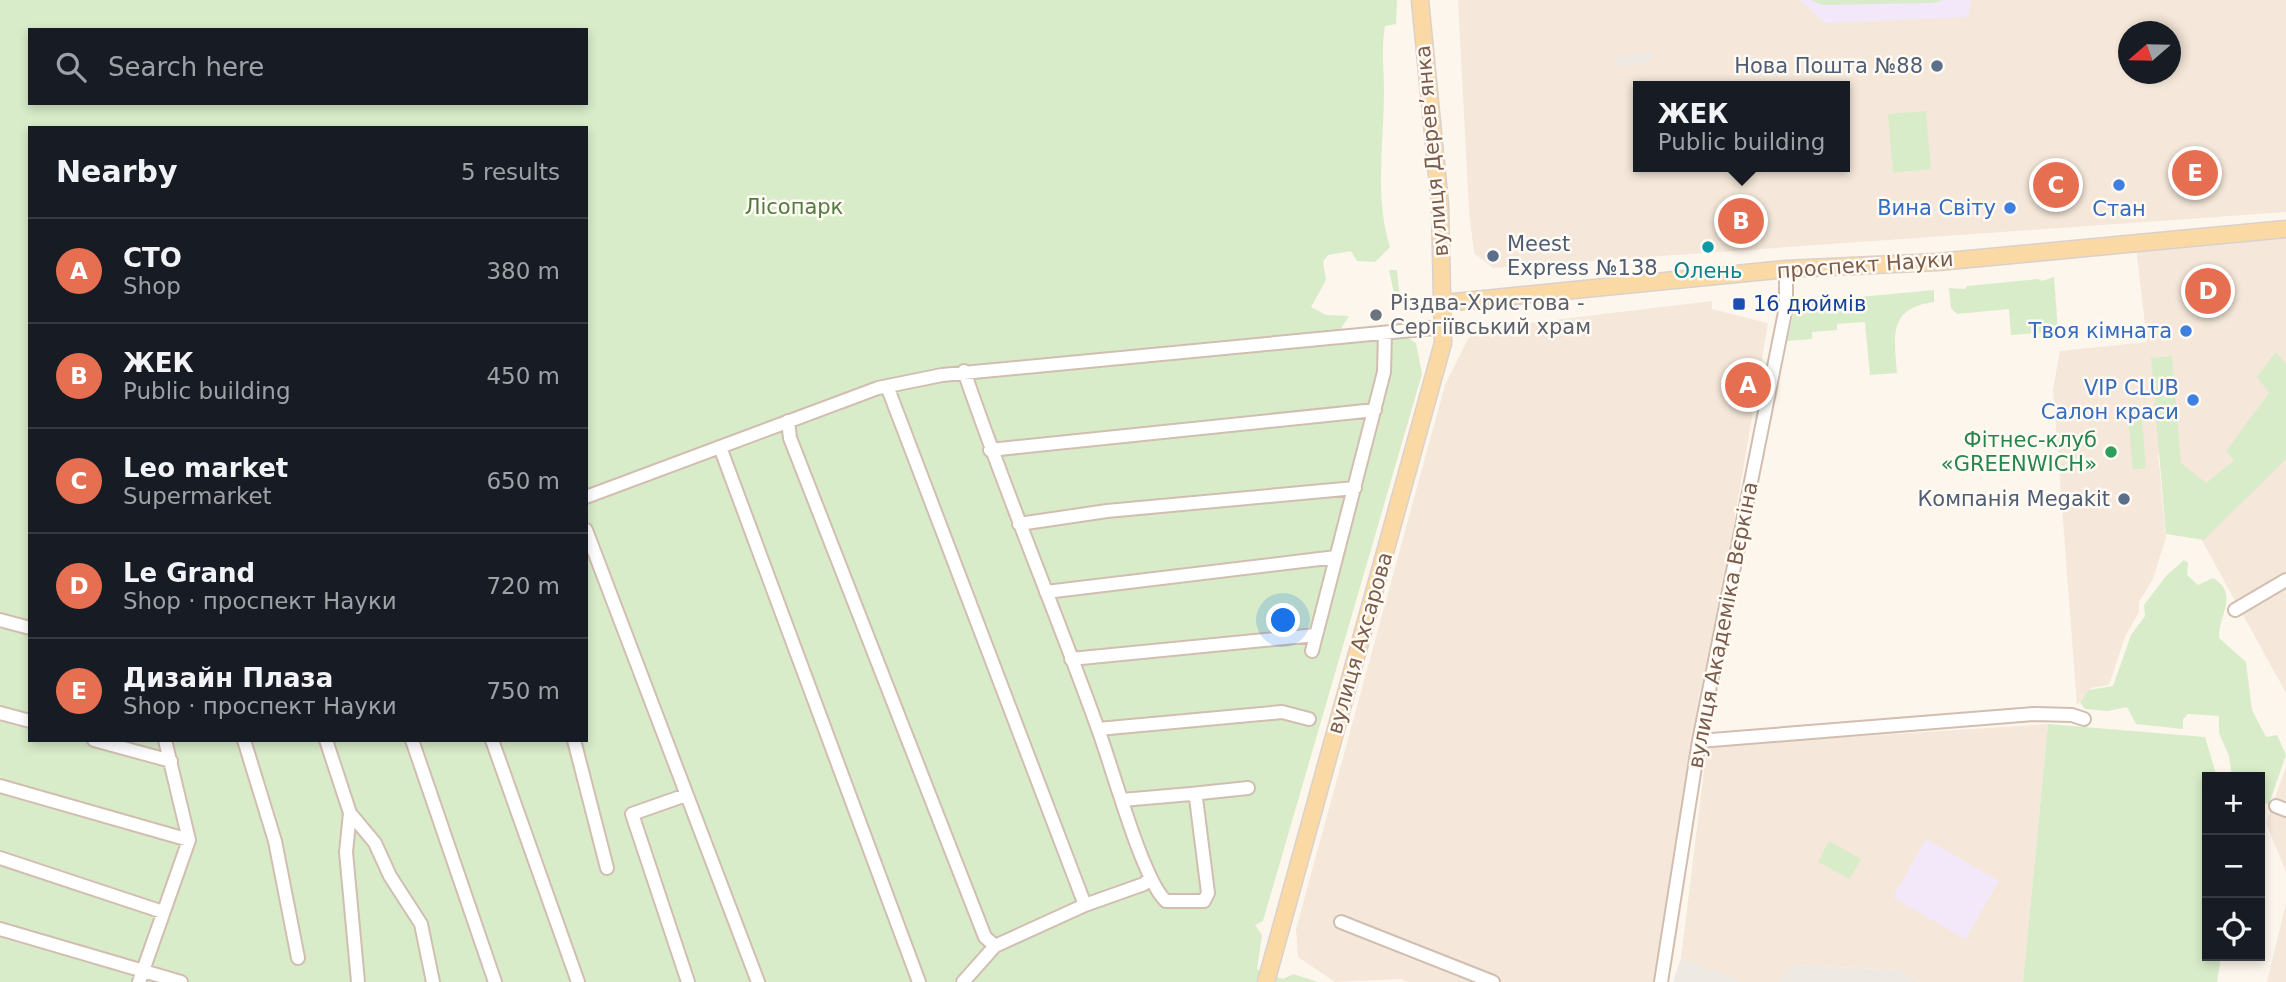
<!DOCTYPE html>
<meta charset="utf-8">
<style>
:root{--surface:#171b24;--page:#242831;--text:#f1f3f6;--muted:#9ea1a6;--line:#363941;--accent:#e76f51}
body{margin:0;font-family:"DejaVu Sans",sans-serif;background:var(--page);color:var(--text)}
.controls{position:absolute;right:21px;bottom:21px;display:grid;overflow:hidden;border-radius:0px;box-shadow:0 4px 10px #0003}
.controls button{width:63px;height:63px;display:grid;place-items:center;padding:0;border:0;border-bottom:2px solid var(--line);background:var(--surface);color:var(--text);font:35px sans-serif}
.compass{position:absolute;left:2118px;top:21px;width:63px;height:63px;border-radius:50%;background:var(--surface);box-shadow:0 4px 10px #0003;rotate:250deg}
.you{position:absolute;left:1284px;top:621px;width:24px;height:24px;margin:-18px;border:5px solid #fff;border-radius:50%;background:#1a73e8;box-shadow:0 0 0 10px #1a73e833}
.badge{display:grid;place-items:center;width:46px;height:46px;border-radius:50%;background:var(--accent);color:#fff;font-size:23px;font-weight:700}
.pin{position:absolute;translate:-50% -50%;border:4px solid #fff;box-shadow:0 2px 7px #0006}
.popup{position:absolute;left:1633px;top:81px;width:217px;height:91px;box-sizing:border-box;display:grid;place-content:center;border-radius:0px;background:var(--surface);filter:drop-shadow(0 2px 5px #0005);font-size:23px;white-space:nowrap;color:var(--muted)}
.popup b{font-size:26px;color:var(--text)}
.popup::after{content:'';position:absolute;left:50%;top:100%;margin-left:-14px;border:14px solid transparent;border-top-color:var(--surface)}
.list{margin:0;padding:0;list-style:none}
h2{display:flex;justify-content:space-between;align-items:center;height:91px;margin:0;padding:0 28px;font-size:30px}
h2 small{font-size:23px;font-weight:400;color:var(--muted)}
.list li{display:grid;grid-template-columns:46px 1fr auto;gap:21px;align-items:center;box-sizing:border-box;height:105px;padding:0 28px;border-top:2px solid var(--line)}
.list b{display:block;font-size:26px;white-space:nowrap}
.list p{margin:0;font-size:23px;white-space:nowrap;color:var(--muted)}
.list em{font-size:23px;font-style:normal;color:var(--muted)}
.icon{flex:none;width:38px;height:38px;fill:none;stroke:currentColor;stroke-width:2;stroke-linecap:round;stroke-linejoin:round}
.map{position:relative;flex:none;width:2286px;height:982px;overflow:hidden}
.search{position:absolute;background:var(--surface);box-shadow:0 4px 10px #0003;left:28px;top:28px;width:560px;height:77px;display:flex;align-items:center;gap:18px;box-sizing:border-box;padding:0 24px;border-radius:0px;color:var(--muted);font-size:26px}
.panel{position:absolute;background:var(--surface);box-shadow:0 4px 10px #0003;left:28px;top:126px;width:560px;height:616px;border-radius:0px}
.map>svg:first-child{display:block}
.residential{fill:#f5e8da;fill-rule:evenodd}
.commercial{fill:#fde8e0}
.industrial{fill:#efe9e4}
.education{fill:#f3e8fa}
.green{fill:#d8ecc9;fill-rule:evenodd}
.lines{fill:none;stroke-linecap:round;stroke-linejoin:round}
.minor-casing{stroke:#d1beb0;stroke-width:16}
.major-casing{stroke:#dad1cd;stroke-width:19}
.minor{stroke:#fff;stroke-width:12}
.major{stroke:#fbd9a5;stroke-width:16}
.service-dot{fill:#5c6f8a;stroke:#fffaf3;stroke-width:2.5}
.shop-dot{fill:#3f7fe0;stroke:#fffaf3;stroke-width:2.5}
.culture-dot{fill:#0f9aa8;stroke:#fffaf3;stroke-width:2.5}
.transit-dot{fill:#1a4fb4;stroke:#fffaf3;stroke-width:2.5}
.worship-dot{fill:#6b7280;stroke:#fffaf3;stroke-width:2.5}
.leisure-dot{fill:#2e9e5b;stroke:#fffaf3;stroke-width:2.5}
.labels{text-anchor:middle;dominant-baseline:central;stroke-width:5;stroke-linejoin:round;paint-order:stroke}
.service-label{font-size:21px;fill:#4e5e75;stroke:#fffaf3;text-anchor:end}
.street-label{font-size:21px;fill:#7a5c4d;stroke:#fffaf3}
.park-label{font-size:21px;fill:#537a41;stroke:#fffaf3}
.shop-label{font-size:21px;fill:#366cbe;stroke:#fffaf3;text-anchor:end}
.culture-label{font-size:21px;fill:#0d838f;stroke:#fffaf3}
.worship-label{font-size:21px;fill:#5b616d;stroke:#fffaf3;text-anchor:start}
.transit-label{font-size:21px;fill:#164399;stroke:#fffaf3;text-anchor:start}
.leisure-label{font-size:21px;fill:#27864d;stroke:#fffaf3;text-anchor:end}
</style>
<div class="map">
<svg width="2286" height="982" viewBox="0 0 2286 982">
<rect width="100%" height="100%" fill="#fdf6ec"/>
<!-- residential -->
<path class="residential" d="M1458 0H2286V212L1493 268 1474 253 1469 211ZM2128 32H2170V74H2128ZM1638 86H1844V167H1638Z
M2286 233V384L2234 460 2206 483 2158 454 2166 537 2153 579 2139 602V612L2125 637 2109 685 2091 688 2077 705 2053 389 2060 351 2147 342 2136 247Z
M1712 301V309L1768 323 1656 982H1407L1401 979 1335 982 1298 957 1296 929 1445 385 1468 339 1478 329Z
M2286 453V693L2200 537Z
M2048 724 2023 982H1919L1902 970 1793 965 1778 982H1741L1681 958 1707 746Z
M2286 767V872L2266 823Z
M2286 903V982H2267Z"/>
<!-- commercial -->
<path class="commercial" d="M1743 375 1755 377 1749 408 1734 405 1736 393H1740Z"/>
<!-- industrial -->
<path class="industrial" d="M1650 51 1652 61 1615 67 1614 59Z
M1681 958 1741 982H1673Z
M1793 965 1902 970 1919 982H1778Z"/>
<!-- education -->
<path class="education" d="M1800 0H1971L1968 17 1824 23Z
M1926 839 1999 881 1965 939 1893 897Z"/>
<!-- green -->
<path class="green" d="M0 0H1397L1396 24 1385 26C1381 49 1384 68 1384 91 1384 143 1374 196 1390 247L1375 262 1357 261 1351 251 1328 255 1323 262 1326 280 1311 307 1326 315 1349 316 1340 330 1342 337 1404 335 1416 343 1422 374 1263 921 1255 925 1262 935 1257 969 1283 979 1293 974 1318 982H0ZM30 30H586V103H30ZM30 128H586V740H30Z
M1811 0H1943L1933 3 1823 5Z
M1926 111 1931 169 1893 173 1888 114Z
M1389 270H1397L1400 301 1396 302Z
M2054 277 2058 331 2011 335 2009 309 1957 314 1951 308 1949 288 1965 289 1967 286 2038 279 2042 281Z
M1934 290V302C1888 308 1894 336 1897 373L1870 375 1865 322 1837 324V330L1812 332V339L1787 341 1796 303Z
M2276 352 2286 364V459L2204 540 2166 534 2151 358 2172 356 2181 463 2206 483 2234 460 2226 451 2269 393 2257 377Z
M2141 408 2146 468 2133 470 2127 409Z
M2184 560 2188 563 2187 575 2198 585 2213 578C2240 594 2218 615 2219 638L2246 662 2252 710 2266 737 2277 735 2286 755 2269 804 2260 802V777H2232L2229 756 2219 733V716L2188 714 2183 719V729L2136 724 2127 707 2108 711 2085 709 2080 702 2089 690 2113 686 2131 635 2145 616 2144 605 2166 576Z
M2048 724 2205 737 2217 777H2207V956H2221L2217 982H2023Z
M1829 841 1861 859 1850 879 1818 862Z"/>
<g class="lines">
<!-- minor casing -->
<g class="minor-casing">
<path id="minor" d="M964 371C1005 492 1055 609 1098 729 1111 763 1143 882 1166 901H1204L1208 893 1196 798 1191 794 1122 800
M887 386 1085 905
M788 421 790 438 985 937 995 946
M720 447 919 982
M990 450 1375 410
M586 497 878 388 942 375 1444 327
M1019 524 1107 511 1355 488
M586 530 758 982
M1046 592 1336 557
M2235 610 2286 580
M0 620 30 628
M1312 651 1384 372 1385 333
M1071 659 1316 635
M0 713 30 721
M1098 729 1282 712 1309 719
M94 740 171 761
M244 740 275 841 298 958
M326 740 350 813 375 843 390 876 421 924 433 982
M412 740 495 982
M492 740 578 982
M574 740 607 868
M1699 741 2034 714 2072 715 2084 719
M0 786 189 840
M1191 794 1248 788
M686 795 632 814 688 982
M2276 806 2286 810
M350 813 346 852 358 982
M0 858 163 912
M1341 922 1493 982
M0 929 181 982
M139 982 189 840 165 740
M963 982 995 946 1085 905 1144 884 1150 878
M1661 982 1699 741 1786 307V269"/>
</g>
<!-- major casing -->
<g class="major-casing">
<path id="major" d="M1444 303 1786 269 1938 262 2286 229
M1266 982 1443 343 1440 205 1420 0"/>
</g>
<!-- minor -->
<use href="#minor" class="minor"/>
<!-- major -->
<use href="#major" class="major"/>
</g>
<!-- markers -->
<g class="service-dot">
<circle cx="1937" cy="66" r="7"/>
<circle cx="1493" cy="256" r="7"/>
<circle cx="2124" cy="499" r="7"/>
</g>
<g class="shop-dot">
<circle cx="2119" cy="185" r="7"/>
<circle cx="2010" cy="208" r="7"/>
<circle cx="2186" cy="331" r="7"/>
<circle cx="2193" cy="400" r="7"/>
</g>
<circle class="culture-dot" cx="1708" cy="247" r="7"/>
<rect class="transit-dot" x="1732" y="297" width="14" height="14" rx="3.5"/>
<circle class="worship-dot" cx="1376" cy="315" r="7"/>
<circle class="leisure-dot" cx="2111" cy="452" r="7"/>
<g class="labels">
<!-- service labels -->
<g class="service-label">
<text x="1923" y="66">Нова Пошта №88</text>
<text x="1507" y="244" text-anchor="start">Meest<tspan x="1507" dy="24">Express №138</tspan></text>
<text x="2110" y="499">Компанія Megakit</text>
</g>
<!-- street labels -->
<g class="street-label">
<text transform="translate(1432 151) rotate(-95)">вулиця Дерев’янка</text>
<text transform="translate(1865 265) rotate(-4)">проспект Науки</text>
<text transform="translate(1723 625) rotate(-79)">вулиця Академіка Вєркіна</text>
<text transform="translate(1360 643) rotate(-74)">вулиця Ахсарова</text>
</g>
<!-- park labels -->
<g class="park-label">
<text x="794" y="207">Лісопарк</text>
</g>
<!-- shop labels -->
<g class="shop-label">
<text x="1996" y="208">Вина Світу</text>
<text x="2119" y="209" text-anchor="middle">Стан</text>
<text x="2172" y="331">Твоя кімната</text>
<text x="2179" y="388">VIP CLUB<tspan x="2179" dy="24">Салон краси</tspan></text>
</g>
<!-- culture labels -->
<g class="culture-label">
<text x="1708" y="271">Олень</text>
</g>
<!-- worship labels -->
<g class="worship-label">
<text x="1390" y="303">Різдва-Христова -<tspan x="1390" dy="24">Сергіївський храм</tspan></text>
</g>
<!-- transit labels -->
<g class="transit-label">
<text x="1753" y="304">16 дюймів</text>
</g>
<!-- leisure labels -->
<g class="leisure-label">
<text x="2097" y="440">Фітнес-клуб<tspan x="2097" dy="24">«GREENWICH»</tspan></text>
</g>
</g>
</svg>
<div class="controls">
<button>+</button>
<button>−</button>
<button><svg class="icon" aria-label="locate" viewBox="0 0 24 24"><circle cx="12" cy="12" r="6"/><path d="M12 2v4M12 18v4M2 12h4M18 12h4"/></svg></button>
</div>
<svg class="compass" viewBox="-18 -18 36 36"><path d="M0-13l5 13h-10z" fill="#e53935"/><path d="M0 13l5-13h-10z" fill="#9ea1a6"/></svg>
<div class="you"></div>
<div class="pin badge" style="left:1748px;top:385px">A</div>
<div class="pin badge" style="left:1741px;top:221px">B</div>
<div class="popup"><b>ЖЕК</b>Public building</div>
<div class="pin badge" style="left:2056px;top:185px">C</div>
<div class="pin badge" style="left:2208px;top:291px">D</div>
<div class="pin badge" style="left:2195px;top:173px">E</div>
<div class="search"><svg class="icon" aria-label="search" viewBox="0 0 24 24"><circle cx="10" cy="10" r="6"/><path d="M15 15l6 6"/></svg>Search here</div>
<section class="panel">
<h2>Nearby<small>5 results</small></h2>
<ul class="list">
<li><span class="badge">A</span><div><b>СТО</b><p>Shop</p></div><em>380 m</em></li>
<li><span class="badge">B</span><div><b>ЖЕК</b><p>Public building</p></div><em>450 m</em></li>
<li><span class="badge">C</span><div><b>Leo market</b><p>Supermarket</p></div><em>650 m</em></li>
<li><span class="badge">D</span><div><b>Le Grand</b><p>Shop · проспект Науки</p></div><em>720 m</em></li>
<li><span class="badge">E</span><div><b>Дизайн Плаза</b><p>Shop · проспект Науки</p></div><em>750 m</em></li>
</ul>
</section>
</div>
